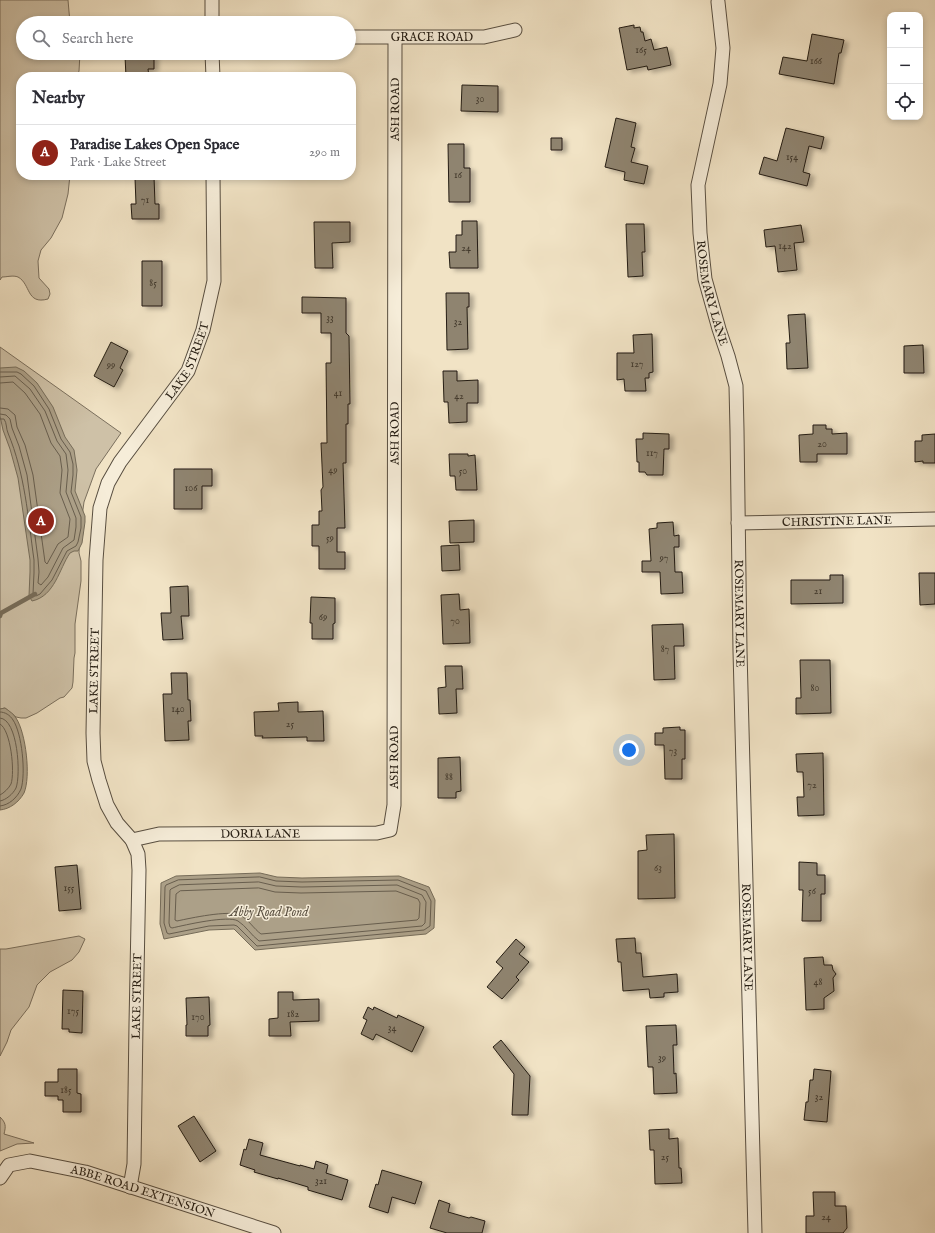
<!DOCTYPE html>
<meta charset="utf-8">
<style>
:root{--surface:#fff;--page:#f7f7f7;--text:#2b2b33;--muted:#7c7c81;--line:#e1e1e2;--accent:#8f2418}
body{margin:0;font-family:"IM FELL English",serif;background:var(--page);color:var(--text)}
.controls{position:absolute;right:12px;top:12px;display:grid;overflow:hidden;border-radius:8px;box-shadow:0 2px 6px #0003}
.controls button{width:36px;height:36px;display:grid;place-items:center;padding:0;border:0;border-bottom:1px solid var(--line);background:var(--surface);color:var(--text);font:20px sans-serif}
.you{position:absolute;left:629px;top:750px;width:14px;height:14px;margin:-10px;border:3px solid #fff;border-radius:50%;background:#1a73e8;box-shadow:0 0 0 6px #1a73e833}
.badge{display:grid;place-items:center;width:26px;height:26px;border-radius:50%;background:var(--accent);color:#fff;font-size:13px;font-weight:700}
.pin{position:absolute;translate:-50% -50%;border:2px solid #fff;box-shadow:0 1px 4px #0006}
.list{margin:0;padding:0;list-style:none}
h2{display:flex;justify-content:space-between;align-items:center;height:52px;margin:0;padding:0 16px;font-size:17px}
h2 small{font-size:13px;font-weight:400;color:var(--muted)}
.list li{display:grid;grid-template-columns:26px 1fr auto;gap:12px;align-items:center;box-sizing:border-box;height:56px;padding:0 16px;border-top:1px solid var(--line)}
.list b{display:block;font-size:15px;white-space:nowrap}
.list p{margin:0;font-size:13px;white-space:nowrap;color:var(--muted)}
.list em{font-size:13px;font-style:normal;color:var(--muted)}
.icon{flex:none;width:22px;height:22px;fill:none;stroke:currentColor;stroke-width:2;stroke-linecap:round;stroke-linejoin:round}
.map{position:relative;flex:none;width:935px;height:1233px;overflow:hidden}
.search{position:absolute;background:var(--surface);box-shadow:0 2px 6px #0003;left:16px;top:16px;width:340px;height:44px;display:flex;align-items:center;gap:10px;box-sizing:border-box;padding:0 14px;border-radius:22px;color:var(--muted);font-size:15px}
.panel{position:absolute;background:var(--surface);box-shadow:0 2px 6px #0003;left:16px;top:72px;width:340px;height:108px;border-radius:16px}
.map>svg:first-child{display:block}
.green{fill:#cec1a7;stroke:#7a6f5d}
.water{fill:#aca088;stroke:#766c59}
.lines{fill:none;stroke-linecap:round;stroke-linejoin:round}
.shore{stroke:#685e4e;stroke-width:1}
.stream{stroke:#766c59;stroke-width:4.5}
.building{fill:#8f8470;stroke:#251d13;filter:url(#shadow)}
.street-casing{stroke:#584e40;stroke-width:15}
.street{stroke:#f6edd9;stroke-width:13}
.labels{text-anchor:middle;dominant-baseline:central;stroke-width:3;stroke-linejoin:round;paint-order:stroke}
.number-label{font-size:10px;fill:#40372a}
.street-label{font-size:12px;fill:#251d13;stroke:#f6edd9}
.water-label{font-size:13px;font-style:italic;fill:#5b5142;stroke:#f6edd9}
</style>
<div class="map">
<svg width="935" height="1233" viewBox="0 0 935 1233">
<defs>
<filter id="shadow"><feDropShadow dx="4.5" dy="2.5" stdDeviation="2" flood-color="#0004"/></filter>
</defs>
<rect width="100%" height="100%" fill="#f1e3c5"/>
<filter id="stains"><feTurbulence type="fractalNoise" baseFrequency=".005" numOctaves="4"/><feColorMatrix values="0 0 0 0 .2 0 0 0 0 .09 0 0 0 0 .02 0 0 0 .5 -.17"/></filter>
<radialGradient id="worn" r=".72"><stop offset=".6" stop-color="#630" stop-opacity="0"/><stop offset="1" stop-color="#630" stop-opacity=".3"/></radialGradient>
<!-- green -->
<path class="green" d="M0 0H68L70 23H23V53H80L79 71 77 77H21V175H70L68 194 62 218 51 238 41 250 38 261 39 278 49 289 50 294 48 299C26 305 31 284 18 277 13 275 7 277 2 277L0 280Z
M0 347 121 433 96 469 84 502 80 531 79 553 81 561V581L75 624V653L74 658 73 682 72 688 64 697 60 698 37 713 26 718H21L16 717 5 708 0 709Z
M79 936 85 939 79 952 72 960 50 972 37 985 29 1007 11 1030 7 1042 0 1056V949H6Z
M0 1117C6 1123 6 1126 4 1134L34 1143 17 1144 0 1151Z"/>
<!-- water -->
<path class="water" d="M16 367 24 371 37 383 53 407 65 437 74 450 77 470 75 491 85 516V522L82 543 78 551H74L70 553C59 569 55 596 32 601L29 596 30 572V560L18 478 10 449 3 430 0 416V368Z
M5 708C9 711 14 714 16 718 26 733 31 777 24 793 19 802 10 809 0 810V709Z
M260 873 277 877 302 878 399 876 429 887 435 900 434 928 426 934 255 950 234 929 209 930 164 939 160 924 161 883 176 876Z"/>
<g class="lines">
<!-- shore -->
<path class="shore" d="M0 372H17L21 374 34 386 49 409 61 439 70 452 73 464V475L71 492 81 517V528L78 542 76 546 67 551 52 580 40 594 36 596 33 594 34 573V560C28 517 25 474 8 433 6 429 7 423 4 419H0
M0 377 15 376 30 389 45 411 57 441 66 454 68 470 66 492 76 518V527L74 540 63 548 48 577 41 585 38 583 39 572 38 559 27 475 19 446 12 428 10 419 6 415 0 414
M0 383 13 382 25 393 40 414 51 443 60 456 62 470 60 493 70 519 68 537 58 544 47 564 45 562 33 475 25 445 17 427 15 415 8 409 0 408
M0 712C5 712 10 715 13 720 22 733 26 774 21 789 17 798 9 805 0 806
M0 718C18 719 21 775 16 788 13 794 6 800 0 801
M0 724C11 730 15 772 11 784 9 788 4 793 0 795
M260 877 276 881 302 882 398 880 426 891 431 901 430 926 424 930 257 946 237 926 234 925 209 926 169 934 167 933 164 923 165 887 166 885 178 880Z
M259 882 276 886 302 887 397 885 422 895 426 902 425 923 422 926 259 941C251 935 246 926 238 921 228 915 185 925 172 928L170 927 169 923 170 890 171 889 179 885Z
M259 888 275 892 301 893 396 891 418 899 420 903 419 918 417 920 261 934C254 929 248 919 240 915 228 910 191 918 177 921L175 920 176 894 180 891Z"/>
<!-- stream -->
<path class="stream" d="M0 616 1 613 35 594"/>
</g>
<!-- building -->
<path class="building" d="M634 25V28L640 27 641 32H643L645 41 651 39 654 50 667 47 671 65 648 70 647 66 627 70 619 28Z
M812 34 844 40 841 53H839L834 84 779 74 783 57 807 61Z
M154 55V69H148L149 77H126L125 56Z
M462 85 498 86V112L461 111Z
M616 118 636 123 631 147 635 148 631 162 648 166 644 184 624 180 625 172 605 167Z
M786 128 824 137 821 149 809 146 803 172 810 174 807 186 759 174 764 157 777 161Z
M551 138H562V150H551Z
M448 144H464V168H470V202H449Z
M154 177 155 204H159V219H132L131 204H136L135 178Z
M462 221H477L478 268H450L449 252H456V235H462Z
M314 222H350V242L332 243 333 268H315Z
M626 224H644L645 252H642L643 276 628 277Z
M801 225 804 242 794 243 797 270 778 272 775 246 766 247 764 230Z
M142 261H162V306H142Z
M446 293H469V307H467L468 349 447 350Z
M302 297 346 298V333L349 336 350 404H348V424H346V463H343L345 528H337V552H345V569H319V546H312V525H319V511H322L321 490 323 487 321 443H327L326 363H331V333H321V313H302Z
M805 314 808 368 787 369 786 343H790L788 315Z
M652 334 653 372 649 373V378H645L646 391H625L624 379 617 380V353H634L633 335Z
M111 342 128 351 120 368 123 370 114 387 94 376Z
M923 345 924 373H904V346Z
M443 371H457V381L478 380V403H467V422L449 423 448 402H444Z
M813 425H826V429H832V434L847 433V454H817V462H800L799 435 813 434Z
M643 433 669 434V449H664L663 475H647L645 472H639V462H637L636 439H643Z
M935 434V463H923V461L915 462V441H922V435Z
M449 454H468V456L475 455 477 490H456L455 476H450Z
M174 469H212V486H202V509H174Z
M474 520V542L450 543 449 521Z
M673 522 674 536 679 535V547H674L675 572H682L683 593 661 594 660 572H642V561H651L649 529 657 528V523Z
M459 545 460 570 442 571 441 546Z
M919 573H935V604L920 605Z
M830 575H843V603L791 604V580H830Z
M188 586 189 616H181L183 639 163 640 161 613H171L170 587Z
M459 594 460 610 469 609 470 643 443 644 441 595Z
M311 597 335 598V623L333 624V639H312V623H310Z
M683 624 684 646H674L675 679 654 680 652 625Z
M800 660H830L831 713 796 714V698H801Z
M445 666H462L463 689H456L457 713 439 714 438 688 446 687Z
M171 673H187L188 700H190L191 721H188L189 740 165 741 163 694H172Z
M298 702V712L323 711 324 741H307V737L262 738 263 736H255L254 712 279 711 278 703Z
M680 727V730H685V759H682V779H665L664 745H655V733H663V728Z
M823 753 824 815 798 816 797 797H804L803 772H797L796 754Z
M460 757 461 791 456 792V798H438V758Z
M674 834 675 898 638 899V851L647 850 646 835Z
M799 862 817 863V875H825V894H821V921H802L803 890H799Z
M77 865 81 909 59 911 55 867Z
M635 938 636 953H641L643 977 677 974 678 992 664 993V997L650 998 649 989 623 991 621 962H618L616 939Z
M516 939 525 947 519 954 529 962 516 977 519 980 502 999 487 987 503 968 496 962Z
M823 957 824 965H832L833 970 836 974 833 978 834 991 824 998V1009L806 1010 804 958Z
M63 990 83 991 82 1033 69 1032V1029H62Z
M278 992H293V1000L319 999V1021L290 1022 291 1036H269V1019L278 1018Z
M209 997 210 1025 208 1026V1036H186V1025H187L186 998Z
M368 1007 373 1010 374 1007 397 1018 398 1015 424 1027 412 1052 376 1034 373 1040 361 1034 367 1020 363 1018Z
M676 1025 677 1045H673L674 1074 676 1073 677 1093 654 1094 653 1067H648L646 1026Z
M501 1040 530 1076 528 1115H512L514 1074 493 1047Z
M58 1069H77V1093L81 1094V1112H63V1100H58V1096H45V1082H58Z
M814 1069 831 1071 827 1122 804 1120 806 1102H808L810 1080H813Z
M194 1116 216 1151 200 1162 178 1126Z
M669 1129V1139L678 1138 679 1168H681L682 1183 655 1184 654 1150H650L649 1130Z
M249 1139 263 1143 260 1155 300 1166V1165L314 1169 316 1161 328 1165 326 1173 348 1180 342 1200 308 1190V1187L278 1178V1179L254 1172 255 1170 240 1165 244 1149 246 1150Z
M382 1170 422 1182 415 1204 392 1197 388 1213 369 1207 376 1184 378 1185Z
M813 1192H835V1206H846L847 1228 843 1233H806V1216H814Z
M439 1200 450 1204 448 1212 469 1218 471 1217 485 1221 482 1233H447L430 1228Z"/>
<g class="lines">
<!-- street casing -->
<g class="street-casing">
<g id="street">
<path d="M212 0V23"/>
<path id="s1" d="M718 2 723 48 720 84 698 185 700 233 705 279 719 329 728 356 736 386 737 430 740 651 755 1233"/>
<path id="s2" d="M349 37H484L515 30"/>
<path d="M212 53 213 77"/>
<path id="s3" d="M738 523 935 519"/>
<path id="s4" d="M132 840 159 834 377 833 390 830 394 805 395 38"/>
<path id="s5" d="M0 1178 9 1165 30 1161 85 1172 274 1233"/>
<path id="s6" d="M130 1187 134 1164 136 1024 139 870 138 854 132 840 117 823 107 805 99 780 94 761 93 733 96 560 100 508 108 483 120 462 188 371 203 330 214 281 213 175"/>
</g>
</g>
<!-- street -->
<use href="#street" class="street"/>
</g>
<g class="labels">
<!-- number labels -->
<g class="number-label">
<text x="641" y="50">165</text>
<text x="816" y="61">166</text>
<text x="480" y="99">30</text>
<text x="792" y="157">154</text>
<text x="458" y="175">16</text>
<text x="145" y="200">71</text>
<text x="785" y="246">142</text>
<text x="466" y="248">24</text>
<text x="153" y="283">85</text>
<text x="330" y="318">33</text>
<text x="458" y="322">32</text>
<text x="637" y="364">127</text>
<text x="111" y="365">99</text>
<text x="338" y="393">41</text>
<text x="459" y="396">42</text>
<text x="822" y="444">20</text>
<text x="652" y="453">117</text>
<text x="333" y="470">49</text>
<text x="463" y="471">50</text>
<text x="191" y="488">106</text>
<text x="330" y="538">59</text>
<text x="664" y="558">97</text>
<text x="818" y="591">21</text>
<text x="323" y="617">69</text>
<text x="455" y="621">70</text>
<text x="665" y="649">87</text>
<text x="815" y="688">80</text>
<text x="178" y="709">140</text>
<text x="290" y="724">25</text>
<text x="673" y="751">73</text>
<text x="449" y="777">88</text>
<text x="812" y="785">72</text>
<text x="658" y="868">63</text>
<text x="69" y="888">155</text>
<text x="812" y="891">56</text>
<text x="818" y="982">48</text>
<text x="73" y="1011">175</text>
<text x="293" y="1014">182</text>
<text x="198" y="1017">170</text>
<text x="392" y="1028">34</text>
<text x="662" y="1058">39</text>
<text x="66" y="1090">185</text>
<text x="819" y="1097">32</text>
<text x="665" y="1157">25</text>
<text x="321" y="1181">321</text>
<text x="826" y="1217">24</text>
</g>
<!-- street labels -->
<g class="street-label">
<text stroke="none"><textPath href="#s2" startOffset="83">GRACE ROAD</textPath></text>
<text stroke="none"><textPath href="#s4" startOffset="980">ASH ROAD</textPath></text>
<text stroke="none"><textPath href="#s1" startOffset="295">ROSEMARY LANE</textPath></text>
<text stroke="none"><textPath href="#s6" startOffset="864">LAKE STREET</textPath></text>
<text stroke="none"><textPath href="#s4" startOffset="656">ASH ROAD</textPath></text>
<text stroke="none"><textPath href="#s3" startOffset="99">CHRISTINE LANE</textPath></text>
<text stroke="none"><textPath href="#s1" startOffset="619">ROSEMARY LANE</textPath></text>
<text stroke="none"><textPath href="#s6" startOffset="528">LAKE STREET</textPath></text>
<text stroke="none"><textPath href="#s4" startOffset="332">ASH ROAD</textPath></text>
<text stroke="none"><textPath href="#s4" startOffset="129">DORIA LANE</textPath></text>
<text stroke="none"><textPath href="#s1" startOffset="943">ROSEMARY LANE</textPath></text>
<text stroke="none"><textPath href="#s6" startOffset="191">LAKE STREET</textPath></text>
<text stroke="none"><textPath href="#s5" startOffset="154">ABBE ROAD EXTENSION</textPath></text>
</g>
<!-- water labels -->
<g class="water-label">
<text x="269" y="912">Abby Road Pond</text>
</g>
</g>
<rect width="100%" height="100%" filter="url(#stains)"/>
<rect width="100%" height="100%" fill="url(#worn)"/>
</svg>
<div class="controls">
<button>+</button>
<button>−</button>
<button><svg class="icon" aria-label="locate" viewBox="0 0 24 24"><circle cx="12" cy="12" r="6"/><path d="M12 2v4M12 18v4M2 12h4M18 12h4"/></svg></button>
</div>
<div class="you"></div>
<div class="pin badge" style="left:41px;top:521px">A</div>
<div class="search"><svg class="icon" aria-label="search" viewBox="0 0 24 24"><circle cx="10" cy="10" r="6"/><path d="M15 15l6 6"/></svg>Search here</div>
<section class="panel">
<h2>Nearby<small></small></h2>
<ul class="list">
<li><span class="badge">A</span><div><b>Paradise Lakes Open Space</b><p>Park · Lake Street</p></div><em>290 m</em></li>
</ul>
</section>
</div>
